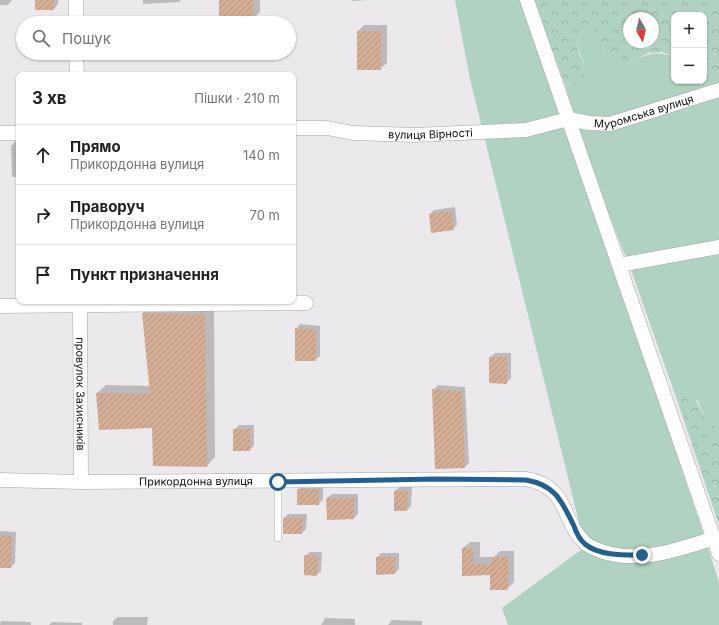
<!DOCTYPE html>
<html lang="uk">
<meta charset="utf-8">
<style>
:root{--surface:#fff;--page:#f6f6f6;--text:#202124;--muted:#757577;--line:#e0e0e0}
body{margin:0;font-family:Inter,sans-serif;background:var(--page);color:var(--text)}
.controls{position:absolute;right:12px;top:12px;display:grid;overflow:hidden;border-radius:8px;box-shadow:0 1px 3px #0004}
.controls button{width:36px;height:36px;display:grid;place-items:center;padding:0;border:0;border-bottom:1px solid var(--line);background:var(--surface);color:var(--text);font:20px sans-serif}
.compass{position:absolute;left:623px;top:12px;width:36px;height:36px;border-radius:50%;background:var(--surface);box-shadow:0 1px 3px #0004;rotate:172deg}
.stop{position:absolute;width:12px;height:12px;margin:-9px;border:3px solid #215f95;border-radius:50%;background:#fff}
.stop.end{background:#215f95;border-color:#fff;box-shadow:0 1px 4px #0008}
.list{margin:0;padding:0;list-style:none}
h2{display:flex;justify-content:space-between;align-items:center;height:52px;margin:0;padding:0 16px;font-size:17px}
h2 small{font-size:13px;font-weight:400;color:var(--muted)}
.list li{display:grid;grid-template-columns:26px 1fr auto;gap:12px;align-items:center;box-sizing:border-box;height:60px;padding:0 16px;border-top:1px solid var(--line)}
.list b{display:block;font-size:15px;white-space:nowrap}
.list p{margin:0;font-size:13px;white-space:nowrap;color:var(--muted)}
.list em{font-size:13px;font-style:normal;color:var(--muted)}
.icon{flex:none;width:22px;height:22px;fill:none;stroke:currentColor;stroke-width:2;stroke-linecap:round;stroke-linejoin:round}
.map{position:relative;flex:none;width:719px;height:625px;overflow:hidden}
.search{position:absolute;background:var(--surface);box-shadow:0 1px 3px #0004;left:16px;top:16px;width:280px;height:44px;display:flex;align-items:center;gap:10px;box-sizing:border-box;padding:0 14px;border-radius:22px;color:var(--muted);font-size:15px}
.panel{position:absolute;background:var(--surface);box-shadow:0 1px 3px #0004;left:16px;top:72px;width:280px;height:232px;border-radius:8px}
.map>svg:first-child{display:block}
.grass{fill:#b0d2c0}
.forest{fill:url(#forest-crowns);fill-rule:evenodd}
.shadow{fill:#0003}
.building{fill:url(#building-hatch)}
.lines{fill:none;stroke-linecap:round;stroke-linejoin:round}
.lane-casing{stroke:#a7a4a7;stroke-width:8}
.street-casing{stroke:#a7a4a7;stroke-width:15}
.lane{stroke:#fff;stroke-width:7}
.street{stroke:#fff;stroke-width:14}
.route{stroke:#215f95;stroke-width:5}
.labels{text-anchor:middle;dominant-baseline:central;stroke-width:3.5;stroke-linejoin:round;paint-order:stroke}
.street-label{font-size:11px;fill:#100f10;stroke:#ece9ec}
</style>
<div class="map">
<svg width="719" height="625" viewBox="0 0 719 625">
<defs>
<pattern id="forest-crowns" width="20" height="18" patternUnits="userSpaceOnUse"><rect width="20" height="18" fill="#b0d2c0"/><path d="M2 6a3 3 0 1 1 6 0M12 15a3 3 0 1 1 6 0" fill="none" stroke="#96b3a4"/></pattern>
<pattern id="building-hatch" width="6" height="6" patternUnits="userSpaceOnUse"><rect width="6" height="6" fill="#d4ae95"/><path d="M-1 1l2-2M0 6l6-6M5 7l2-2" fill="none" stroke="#b5947f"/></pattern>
</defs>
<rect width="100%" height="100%" fill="#ece9ec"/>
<!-- grass -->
<path class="grass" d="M455 0H522L703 532 719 582V625H508L502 608 585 547 470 79Z
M590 28 600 35 606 56 625 65C645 55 652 50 674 56V81H704V79L709 84H719V245L628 258 624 253 591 168 565 85H571L585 67 577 46 580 33Z
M719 252V428C707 425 702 412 698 401L679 395 678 403 630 267Z"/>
<!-- forest -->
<path class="forest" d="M534 0H719V84H709L704 79V15H674V56L662 52 648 53 625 65 617 64 606 56 600 35 590 28 580 33C579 37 577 42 577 46 579 62 592 66 580 83L565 85ZM629 18H653V42H629Z
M685 393 692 394C700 405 704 424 719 428V525L678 403 679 395Z"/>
<!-- shadow -->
<path class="shadow" d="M0 0H12L8 5H0Z
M36 0H58V4L54 9Z
M143 0H181L179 2 143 4Z
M220 0H260V12L253 19Z
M352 0H368L352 1Z
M195 20 218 21V23H193Z
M148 22H163V23H147Z
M364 25H387V63L380 69 358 31Z
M159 72 183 75H156Z
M18 139 19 177H12L11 146Z
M455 207 457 225 453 229 430 214 434 210Z
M152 305 214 306 215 457 207 466 153 427 97 393 106 385 150 386 143 313Z
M300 324 320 326V356L315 360 296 329Z
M495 353H511V378L506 383 490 357Z
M438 385 465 387 469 463 465 467 433 390Z
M239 425H254V445L250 450 234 430Z
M302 485H323V500L318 504 298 489Z
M400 487H412L411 506 407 510 395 491Z
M332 494H358V514L354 518 327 498Z
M288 514H307L306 529 302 533 284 518Z
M0 531 16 532 15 563 11 567H0Z
M470 542H480V557H494L500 551H514V582L507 589 491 574 463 575V548Z
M310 552H322L321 571 317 575 305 556Z
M381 553H399V569L395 573H377V558Z
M118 617H148L147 625H113V621Z
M325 618 355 619V625H321Z
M392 620 422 621V625H388Z
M1 621 31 622V625H0Z
M52 622 82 623V625H49Z"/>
<!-- building -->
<path class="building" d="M35 0H54V10H35Z
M219 0H253L254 20H219Z
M357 31H381V70H357Z
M451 211 454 230 431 233 429 214Z
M142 313 205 315 207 467 153 466 152 428 99 430 96 393 150 394Z
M295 328 316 330V361H295Z
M489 357H507V384L489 383Z
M432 389 462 391 465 468 435 469Z
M233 429H250V451H233Z
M297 489H319V505H297Z
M394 491H408L407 511H394Z
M326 498H354V519L327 520Z
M283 518H303L302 534H283Z
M0 535 12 536 11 568H0Z
M462 548H473V564H492V557H508V590H490V575L462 576Z
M304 555 318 556 317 576 304 575Z
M376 557H395V574L376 575Z"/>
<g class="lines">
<!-- lane casing -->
<g class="lane-casing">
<path id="lane" d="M278 482V538"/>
</g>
<!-- street casing -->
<g class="street-casing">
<g id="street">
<path d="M76 0V23"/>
<path d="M527 0 719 554"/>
<path d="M76 53 77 75"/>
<path id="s1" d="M293 128H327L353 133 415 135 526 130 568 119 589 123 610 124 719 90"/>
<path d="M0 133H19"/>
<path d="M619 265 719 247"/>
<path id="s2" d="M80 305 81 482"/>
<path d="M0 306 306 303"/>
<path id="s3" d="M0 480 81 482 526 479C570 487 560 519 585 543 588 546 594 548 598 550 635 565 678 550 714 538"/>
</g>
</g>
<!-- lane -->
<use href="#lane" class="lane"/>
<!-- street -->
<use href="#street" class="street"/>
</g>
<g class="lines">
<!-- route -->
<path class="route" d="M278 482 437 479 526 480C556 485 562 502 574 526 576 532 580 540 585 544 599 556 625 555 642 555"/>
</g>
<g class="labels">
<!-- street labels -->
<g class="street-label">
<text stroke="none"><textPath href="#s1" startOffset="355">Муромська вулиця</textPath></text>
<text stroke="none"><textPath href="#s1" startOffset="138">вулиця Вірності</textPath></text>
<text stroke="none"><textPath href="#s2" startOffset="89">провулок Захисників</textPath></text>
<text stroke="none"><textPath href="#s3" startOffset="196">Прикордонна вулиця</textPath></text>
</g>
</g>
</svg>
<div class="controls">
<button>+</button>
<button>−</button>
</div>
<svg class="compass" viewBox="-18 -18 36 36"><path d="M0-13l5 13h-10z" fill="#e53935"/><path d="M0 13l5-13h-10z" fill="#757577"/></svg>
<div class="stop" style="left:278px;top:482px"></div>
<div class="stop end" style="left:642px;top:555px"></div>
<div class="search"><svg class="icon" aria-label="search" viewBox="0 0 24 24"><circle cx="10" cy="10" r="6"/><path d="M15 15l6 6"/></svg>Пошук</div>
<section class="panel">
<h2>3 хв<small>Пішки · 210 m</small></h2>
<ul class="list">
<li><svg class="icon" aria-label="ahead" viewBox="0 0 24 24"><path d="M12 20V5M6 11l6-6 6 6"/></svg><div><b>Прямо</b><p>Прикордонна вулиця</p></div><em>140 m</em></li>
<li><svg class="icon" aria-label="right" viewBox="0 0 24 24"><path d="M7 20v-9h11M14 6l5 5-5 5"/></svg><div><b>Праворуч</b><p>Прикордонна вулиця</p></div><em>70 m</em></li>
<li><svg class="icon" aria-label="arrive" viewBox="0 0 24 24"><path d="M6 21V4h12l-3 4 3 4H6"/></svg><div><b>Пункт призначення</b></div></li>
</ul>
</section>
</div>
